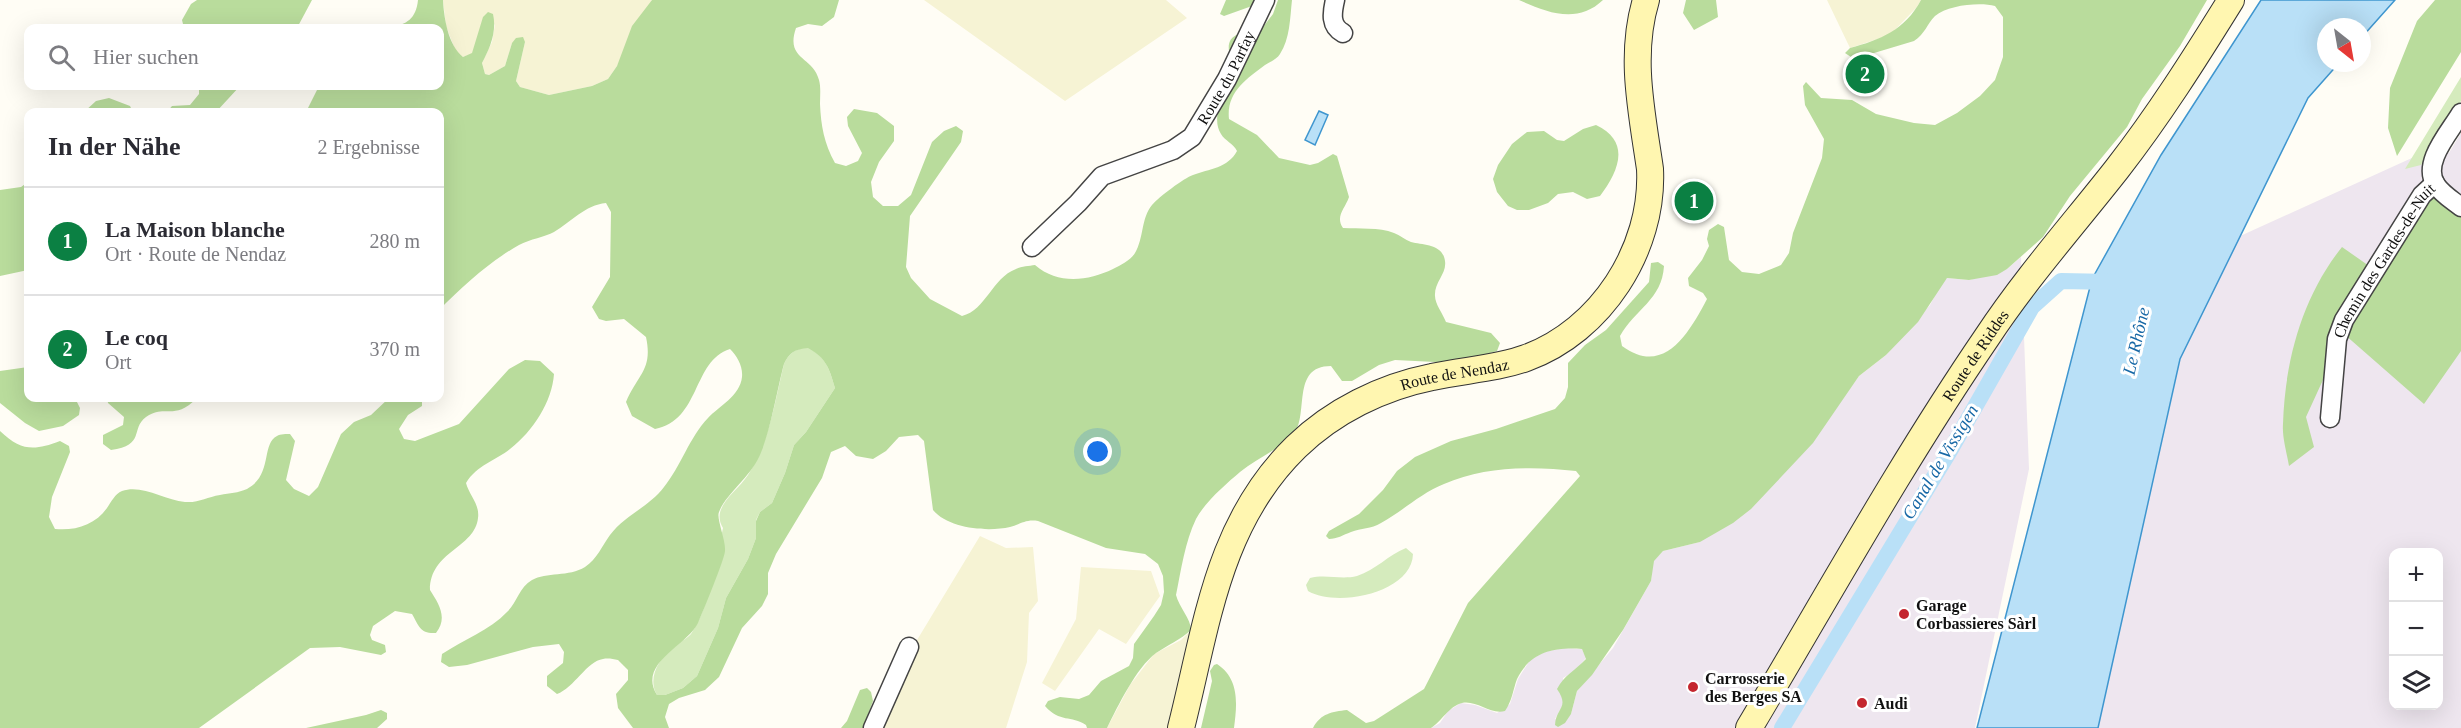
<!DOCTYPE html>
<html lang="de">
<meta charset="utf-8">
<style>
:root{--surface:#fff;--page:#f2f2f3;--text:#2b2b33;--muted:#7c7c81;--line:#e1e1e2;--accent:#0b8043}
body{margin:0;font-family:"Times New Roman",serif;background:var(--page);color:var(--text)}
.controls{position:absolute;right:18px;bottom:18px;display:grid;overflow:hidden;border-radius:12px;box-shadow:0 6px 24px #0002}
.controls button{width:54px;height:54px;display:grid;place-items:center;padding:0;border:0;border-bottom:2px solid var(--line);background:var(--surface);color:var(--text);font:30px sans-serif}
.compass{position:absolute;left:2317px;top:18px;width:54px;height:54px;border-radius:50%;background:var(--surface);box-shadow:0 6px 24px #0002;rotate:149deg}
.you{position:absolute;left:1098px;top:452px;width:21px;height:21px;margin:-15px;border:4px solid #fff;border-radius:50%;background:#1a73e8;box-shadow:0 0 0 9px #1a73e833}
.badge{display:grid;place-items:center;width:39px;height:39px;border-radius:50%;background:var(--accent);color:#fff;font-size:20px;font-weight:700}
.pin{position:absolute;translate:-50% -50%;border:3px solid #fff;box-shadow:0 2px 6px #0006}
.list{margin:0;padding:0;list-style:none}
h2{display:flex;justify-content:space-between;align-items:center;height:78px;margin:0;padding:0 24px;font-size:26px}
h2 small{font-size:20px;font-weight:400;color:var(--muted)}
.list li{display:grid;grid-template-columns:39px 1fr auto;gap:18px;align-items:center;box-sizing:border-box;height:108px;padding:0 24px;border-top:2px solid var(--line)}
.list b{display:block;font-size:22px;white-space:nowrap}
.list p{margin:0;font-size:20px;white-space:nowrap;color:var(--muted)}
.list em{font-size:20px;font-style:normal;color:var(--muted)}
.icon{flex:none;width:33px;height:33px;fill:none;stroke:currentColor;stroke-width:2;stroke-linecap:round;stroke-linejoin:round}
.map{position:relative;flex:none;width:2461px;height:728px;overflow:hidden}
.search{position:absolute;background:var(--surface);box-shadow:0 6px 24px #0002;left:24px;top:24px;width:420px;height:66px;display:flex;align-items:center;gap:15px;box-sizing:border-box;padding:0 21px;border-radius:12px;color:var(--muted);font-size:22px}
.panel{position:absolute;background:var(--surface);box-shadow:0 6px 24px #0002;left:24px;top:108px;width:420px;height:294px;border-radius:12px}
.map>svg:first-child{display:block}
.industrial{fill:#eee6ef;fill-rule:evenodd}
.farmland{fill:#f6f3d4}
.green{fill:#d5ebbd}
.forest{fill:#b9dc9c;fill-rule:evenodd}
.water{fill:#b9e0f7;stroke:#3f96cf;stroke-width:1.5}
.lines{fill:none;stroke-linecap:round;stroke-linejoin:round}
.canal{stroke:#b9e0f7;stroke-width:16}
.street-casing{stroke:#444;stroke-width:21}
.secondary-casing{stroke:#333;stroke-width:28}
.street{stroke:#fff;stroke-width:18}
.secondary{stroke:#fff6b0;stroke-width:26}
.poi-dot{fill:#c4262e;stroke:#fff;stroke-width:2}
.labels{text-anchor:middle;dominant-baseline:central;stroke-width:6;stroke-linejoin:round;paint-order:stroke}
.street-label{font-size:16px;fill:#111;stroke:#fff}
.poi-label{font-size:16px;font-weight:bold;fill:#111;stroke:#fff;text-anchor:start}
.water-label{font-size:18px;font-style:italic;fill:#1768a6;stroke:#fff}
</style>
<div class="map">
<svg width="2461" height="728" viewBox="0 0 2461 728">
<rect width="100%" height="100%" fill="#fffdf5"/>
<!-- industrial -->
<path class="industrial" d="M2461 133V728H2098L2180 359 2238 237 2436 147 2449 153ZM2394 552H2438V706H2394Z
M2021 257 2029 469 1975 728H1431L1440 723 1448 711 1461 703 1475 705 1497 713 1510 704 1518 679 1530 660 1543 652 1564 648 1582 649 1586 658 1575 671 1563 678V705L1555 719 1571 714 1577 691 1613 648 1651 581 1653 561 1663 551 1700 542 1840 402 1859 376 1886 355 1930 305 1942 282 1947 278 1969 280 2007 269Z"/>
<!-- farmland -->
<path class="farmland" d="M443 0H652L617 66 608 79 592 86 549 95 520 87 516 81 525 42 512 43 505 66 489 75 485 74 482 63 492 42 495 24 477 40 472 54 463 57 456 52 446 26Z
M924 0H1166L1187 18 1065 101Z
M1827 0H1921L1917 7 1890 35 1850 48Z
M980 536 1006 548 1033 547 1038 601 1029 613 1027 662 1006 728H868L914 645Z
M1081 567 1151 571 1160 596 1126 644 1099 629 1055 691 1042 683 1076 619Z
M1191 630 1172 728H1107L1130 685 1154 654 1181 640Z"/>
<!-- green -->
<path class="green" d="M2461 77V101L2421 165 2405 169Z
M808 347C827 359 829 368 835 388L806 432 794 445 785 473 772 503 760 512 756 520V538L748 559 726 598 718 628 697 676 683 688 665 695H657C647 678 659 659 673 647 678 642 686 640 691 634 711 604 715 563 723 528 710 507 737 492 748 475 769 443 775 401 784 364 789 353 795 349 808 347Z
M1406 548 1413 554C1412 593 1337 608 1308 591L1306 585 1310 578C1326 574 1341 580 1357 576 1376 570 1388 555 1406 548Z"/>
<!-- forest -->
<path class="forest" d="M197 0H312L297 28H184L182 20 191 4Z
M418 0H443C444 18 448 45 463 57L472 53 483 17 488 12 493 14C497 32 490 48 482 63L485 74 489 75 505 66 512 43 516 38 523 37 525 42 516 81 520 87 549 95 592 86 608 79 617 66 632 26 652 0H839L834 17 822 26 808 24 796 28C785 60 813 56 819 80 821 87 820 96 820 104 821 126 824 143 835 163L846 166 858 161 862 153 848 126 847 117 854 109 877 113 894 126V141L879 162 871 182 873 197 883 206H898L911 195 932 142 944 131 956 126 963 131 961 142 910 216 906 267 911 278 930 299 962 316C986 310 992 278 1016 269 1022 266 1029 266 1035 265 1058 285 1088 281 1113 269 1121 265 1131 260 1135 253 1144 238 1141 218 1152 205 1159 197 1184 178 1193 175 1209 169 1228 168 1237 151 1233 143 1225 141 1221 134 1209 115 1228 88 1236 71 1220 37 1231 34 1263 27L1273 14 1278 0H1292C1290 18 1290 39 1280 54 1277 59 1270 62 1265 65 1246 79 1226 93 1229 119L1257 135 1279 158 1310 165 1318 163 1333 154 1337 156 1349 197C1345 209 1335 216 1343 228 1359 229 1379 227 1394 233 1400 235 1405 240 1411 242 1423 245 1443 244 1445 261 1447 274 1434 282 1435 296 1435 304 1443 314 1446 322L1491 333 1500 343 1497 351 1455 363 1395 360 1379 365 1352 381H1342L1331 366C1290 366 1310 416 1293 435 1278 450 1257 458 1240 472 1226 484 1205 502 1196 519 1185 542 1181 570 1176 595 1179 607 1191 619 1191 630 1180 640 1168 645 1156 653 1136 668 1118 706 1107 728H1087L1086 725C1071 715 1060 723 1045 706L1048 701 1060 697 1079 699 1089 695 1101 681 1129 666 1133 658 1134 644 1154 616 1161 605 1164 592 1163 576 1158 564 1145 554 1106 548 1038 521C1026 519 1021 524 1010 527 988 532 949 529 933 510L924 441 918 435 899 437 886 451 873 459 856 456 845 446 831 452 822 478 776 554 768 573V594L762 606 742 628 719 677 705 690 679 698 669 704 665 717 669 728H633L618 708 616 694 628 680V670L618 660C613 659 608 658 603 659 587 661 574 688 557 694L547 686V676L563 663 564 652 559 644 533 647 467 665 449 667 441 662 442 654C463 640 490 630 507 612 517 603 519 587 532 580 546 572 569 577 585 567 597 559 602 546 610 535 625 515 649 507 664 487 681 466 689 438 708 418 719 406 740 396 742 377 743 366 737 356 730 349 692 361 701 420 655 429L632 416 626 402C638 374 653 370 646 337L624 319 606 321 599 319 592 307 610 277 611 212 606 203C585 205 571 222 554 232 545 237 530 239 519 245 489 262 464 285 440 309V112H306L319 86H440V28H390C407 24 416 19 418 0ZM808 348C827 359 829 368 835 388L806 432 794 445 785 473 772 503 760 512 756 521V538L748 559 726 598 718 628 697 676 683 688 665 695H657C637 663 687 646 698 623 702 614 725 558 725 551 726 540 716 518 719 512 726 494 750 477 759 457 770 434 777 390 784 364 789 353 795 349 808 348Z
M1226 0H1261L1252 6 1224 16 1220 14Z
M1519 0H1603C1577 25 1546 12 1519 0Z
M1686 0H1716L1718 17 1694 30 1683 13Z
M1921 0H2207L2180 46 2142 99 2127 127 2070 196 2043 237 2007 269 1997 275 1969 280 1947 278 1918 322 1886 355 1859 376 1813 443 1751 509 1733 523 1700 542 1663 551 1654 561 1651 581 1623 630 1592 675 1577 691 1571 714 1565 723 1558 727 1555 725C1556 707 1570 708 1557 689 1564 675 1576 670 1586 659L1582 649C1554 647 1530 652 1517 679 1513 690 1512 701 1505 711 1490 715 1477 700 1462 703 1449 706 1441 722 1431 728H1313C1321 713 1332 712 1347 710L1366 723 1374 721 1424 689 1468 603 1580 476 1576 471C1533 466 1484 466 1444 484 1421 493 1403 511 1381 523 1371 529 1361 528 1351 532 1343 535 1337 539 1329 539L1326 536 1329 531 1359 514 1383 490 1397 471 1415 457 1451 441 1496 429 1555 409 1565 398 1568 387V363L1585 345 1606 330 1649 282 1651 263 1658 262 1664 266C1662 300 1635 309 1620 336L1622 346C1664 377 1689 333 1707 299L1703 293 1689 286 1688 278 1702 260 1709 246 1707 239 1709 230 1718 224 1724 227 1729 260 1742 272 1759 274 1781 265 1789 253 1793 233 1822 158 1824 139 1805 105 1803 86 1806 82 1821 98 1852 100 1876 114 1914 123 1935 125 1957 113 1980 96 1995 80 2003 57V17L1995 6C1980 2 1948 5 1935 16 1927 24 1925 34 1914 41L1854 59 1845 53 1850 48C1880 40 1905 30 1921 0Z
M2435 0H2461V52L2397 156 2388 128 2390 88 2417 21Z
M199 86H240L216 112H167L172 106 190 105 199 94Z
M109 98 130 106 133 112H84L96 101Z
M1596 125C1632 142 1618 172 1600 196L1587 199 1573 192 1558 194 1548 203 1529 210H1517L1508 206 1497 192 1493 179 1498 165 1512 144 1527 132 1544 131 1557 140 1564 141 1583 129Z
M28 182V270L0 276V190L21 187Z
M2430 191 2461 215V351L2424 404 2344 334 2306 417 2314 447 2289 466C2287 453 2282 438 2283 424 2285 361 2302 297 2342 247L2372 268Z
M525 360 540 361 554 374C552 402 533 431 510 449 495 461 477 465 466 483 469 495 480 504 478 518 475 548 430 551 430 590 439 604 448 618 436 633 420 634 419 626 412 614L395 611 373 626 370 635 372 640 385 645 386 652 381 655 340 647 310 648 199 728H0V431C21 451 34 451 60 441L69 446 70 452 52 497 49 517 55 529C75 531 95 525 107 508 111 502 115 494 122 491 142 484 164 500 185 502 199 503 207 497 220 495 230 493 238 493 247 489 273 475 261 444 277 436 280 434 287 434 290 434L295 441 286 480 294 489 309 496 318 487 341 434 354 422 371 415 389 398 422 399V406L408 415 399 429 404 439 415 441 459 424 509 369Z
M28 367V398H75L80 408 79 415 63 426 39 431 25 423 0 403V371Z
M107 398H197C173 422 166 403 146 417 130 429 146 445 111 450L103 444V435L123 425 124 417 108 403Z
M1217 664C1240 679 1237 705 1234 728H1201L1212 681 1210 671 1214 665Z
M867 688 871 692 873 701 863 728H841L847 721 860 690Z
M381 710 387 713V719L377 728H306L366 715Z"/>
<!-- water -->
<path class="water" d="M2261 0H2395L2362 37V27H2326V63H2339L2308 98 2180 359 2098 728H1977L2092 279 2161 155Z
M1319 111 1328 115 1315 145 1305 140Z"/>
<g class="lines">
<!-- canal -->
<path class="canal" d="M1782 728 1951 449 2032 307 2061 281 2113 282"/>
<!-- street casing -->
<g class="street-casing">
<g id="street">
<path d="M1335 0C1332 13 1330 26 1343 33"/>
<path d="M2461 113C2450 132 2421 163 2436 185 2442 194 2452 200 2461 207"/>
<path id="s1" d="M1032 247 1078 203 1102 176 1173 150 1192 137 1227 79 1265 0"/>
<path id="s2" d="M2330 418 2337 339 2344 320 2422 195 2435 183"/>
<path d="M873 728 909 647"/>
</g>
</g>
<!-- secondary casing -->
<g class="secondary-casing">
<g id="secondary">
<path id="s3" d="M1181 728C1207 626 1217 524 1296 447 1333 411 1382 387 1432 377 1463 370 1496 369 1526 358 1601 331 1654 249 1650 169 1642 113 1629 56 1646 0"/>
<path id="s4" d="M1749 728C1827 597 1901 463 1987 337 2026 278 2073 225 2117 169 2159 115 2195 58 2231 0"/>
</g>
</g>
<!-- street -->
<use href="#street" class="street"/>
<!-- secondary -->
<use href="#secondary" class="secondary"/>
</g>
<!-- markers -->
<g class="poi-dot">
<circle cx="1904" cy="614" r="6"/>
<circle cx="1693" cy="687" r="6"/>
<circle cx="1862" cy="703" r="6"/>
</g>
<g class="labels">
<!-- street labels -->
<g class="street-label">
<text stroke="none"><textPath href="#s1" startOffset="267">Route du Parfay</textPath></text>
<text stroke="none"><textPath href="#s2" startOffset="171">Chemin des Gardes-de-Nuit</textPath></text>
<text stroke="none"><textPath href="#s4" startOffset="436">Route de Riddes</textPath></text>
<text stroke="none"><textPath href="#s3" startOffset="486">Route de Nendaz</textPath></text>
</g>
<!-- poi labels -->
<g class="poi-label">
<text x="1916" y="605">Garage<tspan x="1916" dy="18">Corbassieres Sàrl</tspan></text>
<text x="1705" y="678">Carrosserie<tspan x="1705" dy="18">des Berges SA</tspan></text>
<text x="1874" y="703">Audi</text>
</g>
<!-- water labels -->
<g class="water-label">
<text transform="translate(2136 341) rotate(-77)">Le Rhône</text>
<text transform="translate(1940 462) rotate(-59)">Canal de Vissigen</text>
</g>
</g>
</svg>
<div class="controls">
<button>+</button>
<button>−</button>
<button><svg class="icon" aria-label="layers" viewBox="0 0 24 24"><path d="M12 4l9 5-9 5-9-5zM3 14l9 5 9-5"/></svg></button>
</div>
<svg class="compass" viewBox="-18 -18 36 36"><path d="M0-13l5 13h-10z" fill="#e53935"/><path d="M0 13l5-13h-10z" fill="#7c7c81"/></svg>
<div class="you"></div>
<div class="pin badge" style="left:1694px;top:201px">1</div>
<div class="pin badge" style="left:1865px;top:74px">2</div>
<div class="search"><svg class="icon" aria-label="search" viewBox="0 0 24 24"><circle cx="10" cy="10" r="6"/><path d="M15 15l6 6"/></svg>Hier suchen</div>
<section class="panel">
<h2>In der Nähe<small>2 Ergebnisse</small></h2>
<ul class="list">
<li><span class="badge">1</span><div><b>La Maison blanche</b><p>Ort · Route de Nendaz</p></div><em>280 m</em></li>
<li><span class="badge">2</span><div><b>Le coq</b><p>Ort</p></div><em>370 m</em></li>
</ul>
</section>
</div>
